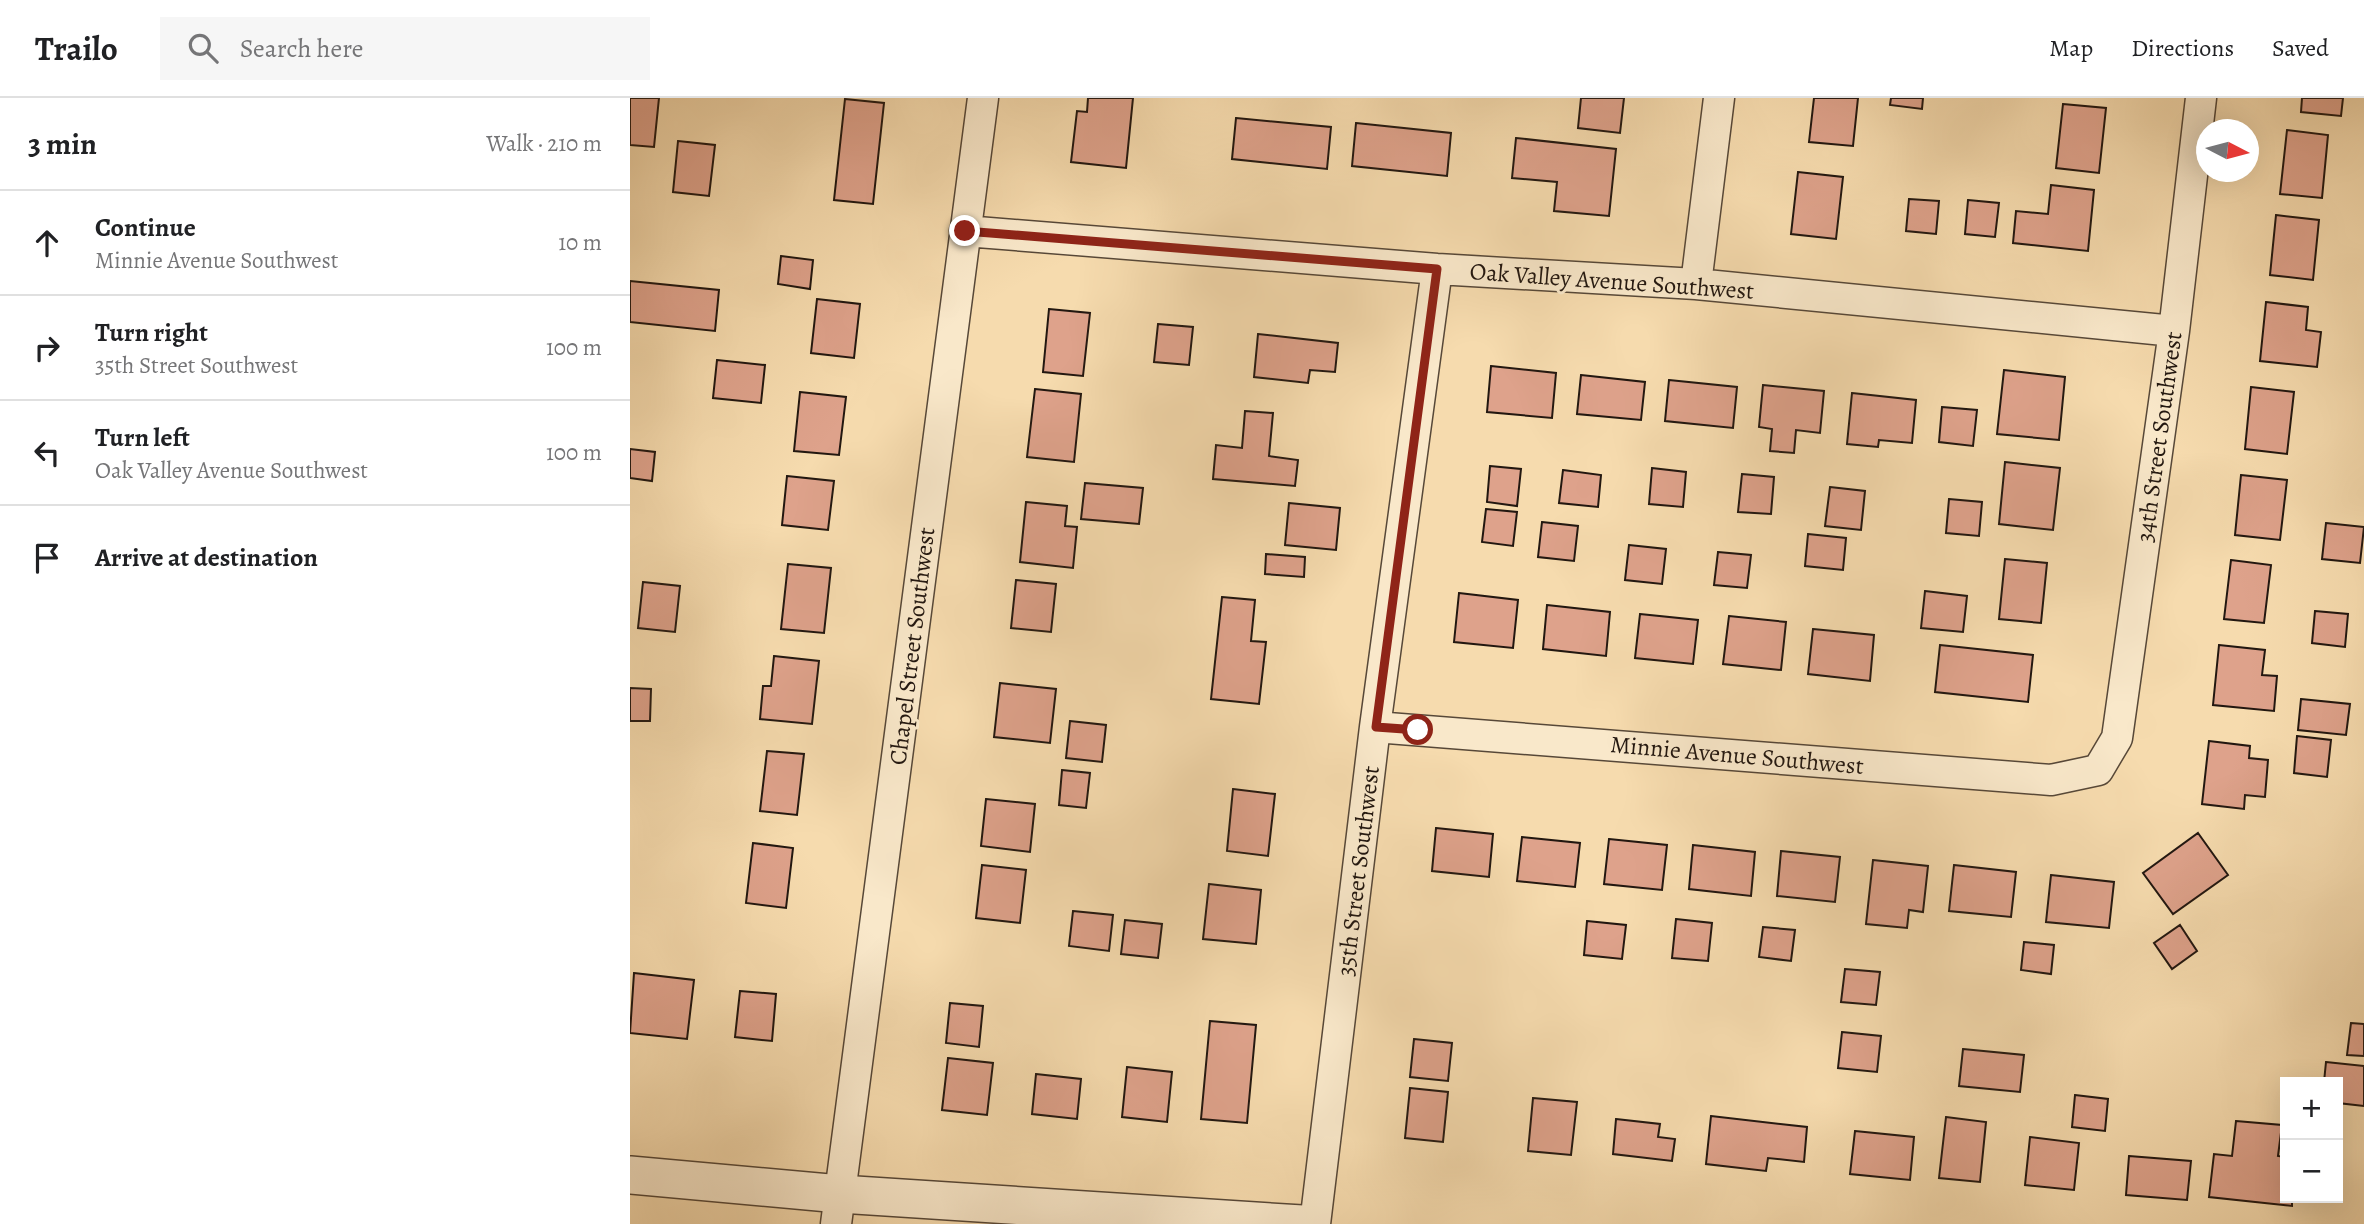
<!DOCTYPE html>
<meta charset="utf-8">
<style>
:root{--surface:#fff;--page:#f6f6f6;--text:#202124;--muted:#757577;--line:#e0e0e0}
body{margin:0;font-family:Alegreya,serif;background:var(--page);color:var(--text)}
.controls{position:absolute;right:21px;bottom:21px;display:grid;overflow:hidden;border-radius:0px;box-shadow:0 7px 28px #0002}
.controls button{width:63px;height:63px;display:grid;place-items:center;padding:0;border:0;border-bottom:2px solid var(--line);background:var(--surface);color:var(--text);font:35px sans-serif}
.compass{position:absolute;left:1566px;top:21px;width:63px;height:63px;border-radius:50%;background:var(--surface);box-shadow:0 7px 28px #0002;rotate:96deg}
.stop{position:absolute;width:21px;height:21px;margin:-16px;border:5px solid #8f2418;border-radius:50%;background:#fff}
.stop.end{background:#8f2418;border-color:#fff;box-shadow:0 2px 7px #0008}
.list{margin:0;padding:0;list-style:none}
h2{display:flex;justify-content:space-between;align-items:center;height:91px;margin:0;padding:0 28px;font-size:30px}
h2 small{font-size:23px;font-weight:400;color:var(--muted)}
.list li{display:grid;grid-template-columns:46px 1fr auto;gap:21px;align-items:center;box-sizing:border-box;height:105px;padding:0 28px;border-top:2px solid var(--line)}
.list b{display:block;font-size:26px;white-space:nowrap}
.list p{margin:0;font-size:23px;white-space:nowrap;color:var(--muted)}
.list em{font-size:23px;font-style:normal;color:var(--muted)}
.icon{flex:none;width:38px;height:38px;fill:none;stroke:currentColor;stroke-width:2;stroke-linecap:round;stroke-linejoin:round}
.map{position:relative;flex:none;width:1734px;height:1126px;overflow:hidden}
header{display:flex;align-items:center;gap:42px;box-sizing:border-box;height:98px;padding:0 35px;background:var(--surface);border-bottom:2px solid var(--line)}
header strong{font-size:33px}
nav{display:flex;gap:38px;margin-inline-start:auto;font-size:24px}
.search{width:490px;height:63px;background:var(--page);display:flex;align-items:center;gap:18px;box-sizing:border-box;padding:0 24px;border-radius:0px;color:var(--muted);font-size:26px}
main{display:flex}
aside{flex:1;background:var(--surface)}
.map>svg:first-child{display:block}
.building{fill:#dea28b;stroke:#221710;stroke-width:2}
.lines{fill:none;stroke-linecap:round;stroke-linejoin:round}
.minor-casing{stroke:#574838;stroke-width:33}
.tertiary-casing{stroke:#574838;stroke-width:40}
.minor{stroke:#f9e8ca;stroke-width:30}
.tertiary{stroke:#f9e8ca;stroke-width:37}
.route{stroke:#8f2418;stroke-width:9}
.labels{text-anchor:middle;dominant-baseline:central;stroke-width:6;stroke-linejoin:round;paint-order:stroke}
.street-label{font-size:24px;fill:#221710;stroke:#f9e8ca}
</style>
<header>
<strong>Trailo</strong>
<div class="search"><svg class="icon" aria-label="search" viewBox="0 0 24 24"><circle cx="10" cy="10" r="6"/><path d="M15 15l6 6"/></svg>Search here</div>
<nav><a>Map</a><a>Directions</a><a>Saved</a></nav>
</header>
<main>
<aside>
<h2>3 min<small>Walk · 210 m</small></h2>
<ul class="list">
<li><svg class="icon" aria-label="ahead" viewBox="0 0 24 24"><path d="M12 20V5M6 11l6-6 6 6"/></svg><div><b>Continue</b><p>Minnie Avenue Southwest</p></div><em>10 m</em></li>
<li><svg class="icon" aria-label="right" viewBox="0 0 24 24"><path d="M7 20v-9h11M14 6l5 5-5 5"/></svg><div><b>Turn right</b><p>35th Street Southwest</p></div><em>100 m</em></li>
<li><svg class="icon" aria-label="left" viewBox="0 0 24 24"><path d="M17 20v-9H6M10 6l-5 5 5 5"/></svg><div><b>Turn left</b><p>Oak Valley Avenue Southwest</p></div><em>100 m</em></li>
<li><svg class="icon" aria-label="arrive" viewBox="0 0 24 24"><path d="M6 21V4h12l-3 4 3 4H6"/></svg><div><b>Arrive at destination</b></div></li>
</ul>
</aside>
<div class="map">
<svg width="1734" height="1126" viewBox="0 0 1734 1126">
<rect width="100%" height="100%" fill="#f6dbae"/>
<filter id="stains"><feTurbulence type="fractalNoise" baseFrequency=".00286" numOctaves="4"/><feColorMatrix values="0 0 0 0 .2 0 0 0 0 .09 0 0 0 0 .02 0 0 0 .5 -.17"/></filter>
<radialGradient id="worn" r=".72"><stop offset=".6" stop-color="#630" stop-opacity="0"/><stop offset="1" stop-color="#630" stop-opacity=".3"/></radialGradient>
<!-- building -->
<path class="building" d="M0 0H29L24 49 0 47Z
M458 0H503L496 70 441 64 447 13 457 14Z
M951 0H994L990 35 948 30Z
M1184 0H1228L1223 48 1179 44Z
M1261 0H1293L1292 11 1260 7Z
M1672 0H1713L1711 18 1671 14Z
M215 1 254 5 243 106 204 102Z
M1433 6 1476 10 1469 75 1426 70Z
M606 20 701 29 697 71 602 61Z
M726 25 821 35 817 78 722 68Z
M1657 32 1698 37 1692 100 1650 96Z
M886 40 986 51 979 118 924 113 927 84 882 80Z
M48 43 85 47 79 98 43 94Z
M1168 74 1213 79 1206 141 1161 136Z
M1421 87 1464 92 1458 153 1383 145 1386 113 1418 116Z
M1279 101 1309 103 1306 136 1276 133Z
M1338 102 1369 105 1365 139 1335 136Z
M1646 117 1689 122 1683 182 1640 177Z
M151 158 183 162 180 191 148 186Z
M0 183 89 192 85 233 0 224Z
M187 201 230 206 224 260 181 255Z
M1636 204 1678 209 1676 232 1691 234 1687 269 1630 263Z
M419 211 460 215 453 278 413 274Z
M528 226 563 229 559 267 524 264Z
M628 236 708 245 705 274 680 272 678 285 624 279Z
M87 262 135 267 131 305 83 300Z
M861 268 926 275 922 320 857 314Z
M1374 272 1435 279 1429 342 1367 336Z
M951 277 1015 284 1011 322 947 316Z
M1039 282 1107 289 1103 330 1035 323Z
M1133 287 1194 293 1190 335 1166 332 1164 355 1140 353 1142 331 1129 329Z
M1621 289 1664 294 1657 356 1615 351Z
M405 291 451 296 444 364 397 359Z
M170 294 216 299 209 357 164 353Z
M1222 295 1286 302 1282 345 1249 342 1248 349 1217 346Z
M1312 309 1347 312 1343 348 1309 344Z
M615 313 643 315 639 358 668 362 665 388 583 381 586 347 612 350Z
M0 351 25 354 22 383 0 380Z
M1375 364 1430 370 1423 432 1369 426Z
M860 368 891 371 887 408 857 404Z
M1022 370 1056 374 1053 409 1019 406Z
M933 372 971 377 968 409 929 405Z
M1112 376 1144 379 1141 416 1108 414Z
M1611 377 1657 382 1650 442 1605 437Z
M157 378 204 383 198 432 152 427Z
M455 385 513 390 509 426 451 421Z
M1200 389 1235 393 1231 432 1195 428Z
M1319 401 1352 404 1349 438 1316 435Z
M396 404 437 408 435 428 447 429 443 470 390 464Z
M659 405 710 410 706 452 655 447Z
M856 411 887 414 883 448 852 444Z
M912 424 948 428 944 463 908 459Z
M1696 425 1734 429 1730 465 1692 461Z
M1178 436 1216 440 1213 472 1175 468Z
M999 447 1036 451 1032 486 995 482Z
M1088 454 1121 457 1117 490 1084 487Z
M636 456 675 459 674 479 635 476Z
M1375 461 1417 465 1411 525 1369 521Z
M1601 462 1641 467 1634 525 1594 521Z
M158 466 201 470 194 535 151 531Z
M386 482 426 486 421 534 381 530Z
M13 484 50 488 45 534 8 530Z
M1295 493 1337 498 1333 534 1291 530Z
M829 495 888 502 883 550 824 544Z
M592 499 625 502 621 543 636 544 629 606 581 601Z
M917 507 980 514 976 558 913 551Z
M1685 513 1718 516 1715 549 1682 545Z
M1010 516 1068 522 1063 566 1005 560Z
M1099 518 1156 524 1151 572 1093 566Z
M1183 531 1244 537 1240 583 1178 576Z
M1310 547 1403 557 1398 604 1305 594Z
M1589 547 1635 552 1632 577 1647 578 1644 613 1583 607Z
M144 558 189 563 182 626 130 621 133 588H141Z
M370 585 426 591 420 645 364 639Z
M0 590 21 591 20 623H0Z
M1671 601 1720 606 1716 637 1668 632Z
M440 623 476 627 472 664 436 660Z
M1667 638 1701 642 1697 679 1664 675Z
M1579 643 1620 648 1619 660 1638 662 1635 699 1615 697 1614 711 1572 706Z
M137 653 174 656 167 717 130 713Z
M432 672 460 675 456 710 429 707Z
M603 691 645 696 638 758 597 753Z
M356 701 405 706 400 754 351 748Z
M806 730 863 736 859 779 802 773Z
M1568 735 1598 777 1543 816 1513 775Z
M892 739 950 745 945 789 887 783Z
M979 741 1037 747 1032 792 974 786Z
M123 745 163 750 156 810 116 805Z
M1063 747 1125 754 1121 798 1059 791Z
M1151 753 1210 759 1205 804 1147 798Z
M1243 762 1298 768 1293 814 1279 812 1277 830 1236 826Z
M352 767 396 772 390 825 346 820Z
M1324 767 1386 774 1381 819 1319 813Z
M1421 777 1484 784 1479 830 1416 824Z
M579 786 631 792 626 846 573 841Z
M443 813 483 817 479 853 439 848Z
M1046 821 1082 825 1078 863 1042 860Z
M495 822 532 826 528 860 491 856Z
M957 823 996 827 992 861 954 857Z
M1550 827 1567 853 1542 871 1524 845Z
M1133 829 1165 832 1161 863 1129 859Z
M1394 844 1424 847 1421 876 1391 872Z
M1215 871 1250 874 1246 907 1211 904Z
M4 875 64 882 57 941 0 935Z
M110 893 146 896 142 943 105 939Z
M320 905 353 908 349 949 316 945Z
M580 923 626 927 617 1025 571 1021Z
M1721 925 1734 926V958L1717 957Z
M1212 934 1251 938 1247 974 1208 970Z
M784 941 822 945 818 983 780 979Z
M1333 951 1394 957 1390 994 1329 988Z
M318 960 363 965 357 1017 312 1012Z
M1696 964 1734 968V1008L1708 1005V984H1694Z
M497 969 542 974 537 1024 492 1019Z
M406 976 451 981 447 1021 402 1016Z
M780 990 818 994 813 1044 775 1040Z
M1445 997 1478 1001 1475 1033 1442 1029Z
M903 1000 947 1004 941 1057 898 1053Z
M1081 1018 1177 1029 1174 1064 1138 1060 1136 1073 1076 1066Z
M1316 1019 1356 1024 1350 1084 1309 1080Z
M986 1021 1030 1026 1028 1039 1045 1041 1042 1063 983 1056Z
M1606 1023 1652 1027 1648 1058 1655 1059V1100H1662V1108L1579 1099 1584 1056 1602 1058Z
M1225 1033 1284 1039 1280 1082 1220 1076Z
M1400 1039 1449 1045 1444 1092 1395 1087Z
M1499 1058 1561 1063 1557 1102 1496 1097Z"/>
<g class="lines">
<!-- minor casing -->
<g class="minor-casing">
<path id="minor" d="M335 133 807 171 1066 186 1544 233
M1066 186 1089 0
M745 629 1421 682 1468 672 1487 640 1544 233 1571 0
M206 1126 353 0
M685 1126 745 629 807 171"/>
</g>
<!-- tertiary casing -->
<g class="tertiary-casing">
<path id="tertiary" d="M0 1077 210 1096 672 1126"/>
</g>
<!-- minor -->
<use href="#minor" class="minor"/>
<!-- tertiary -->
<use href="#tertiary" class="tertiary"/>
</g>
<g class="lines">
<!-- route -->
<path class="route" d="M335 133 807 171 746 629 788 632"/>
</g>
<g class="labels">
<!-- street labels -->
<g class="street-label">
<text transform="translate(982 183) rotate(4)">Oak Valley Avenue Southwest</text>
<text transform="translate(1529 339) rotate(-82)">34th Street Southwest</text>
<text transform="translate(282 548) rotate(-83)">Chapel Street Southwest</text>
<text transform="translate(1107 657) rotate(5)">Minnie Avenue Southwest</text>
<text transform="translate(728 773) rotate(-83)">35th Street Southwest</text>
</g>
</g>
<rect width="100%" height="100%" filter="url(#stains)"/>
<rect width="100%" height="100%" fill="url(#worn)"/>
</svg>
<div class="controls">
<button>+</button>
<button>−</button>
</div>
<svg class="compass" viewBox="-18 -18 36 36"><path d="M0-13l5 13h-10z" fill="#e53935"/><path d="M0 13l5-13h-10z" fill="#757577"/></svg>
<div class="stop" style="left:788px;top:632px"></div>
<div class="stop end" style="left:335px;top:133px"></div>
</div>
</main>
